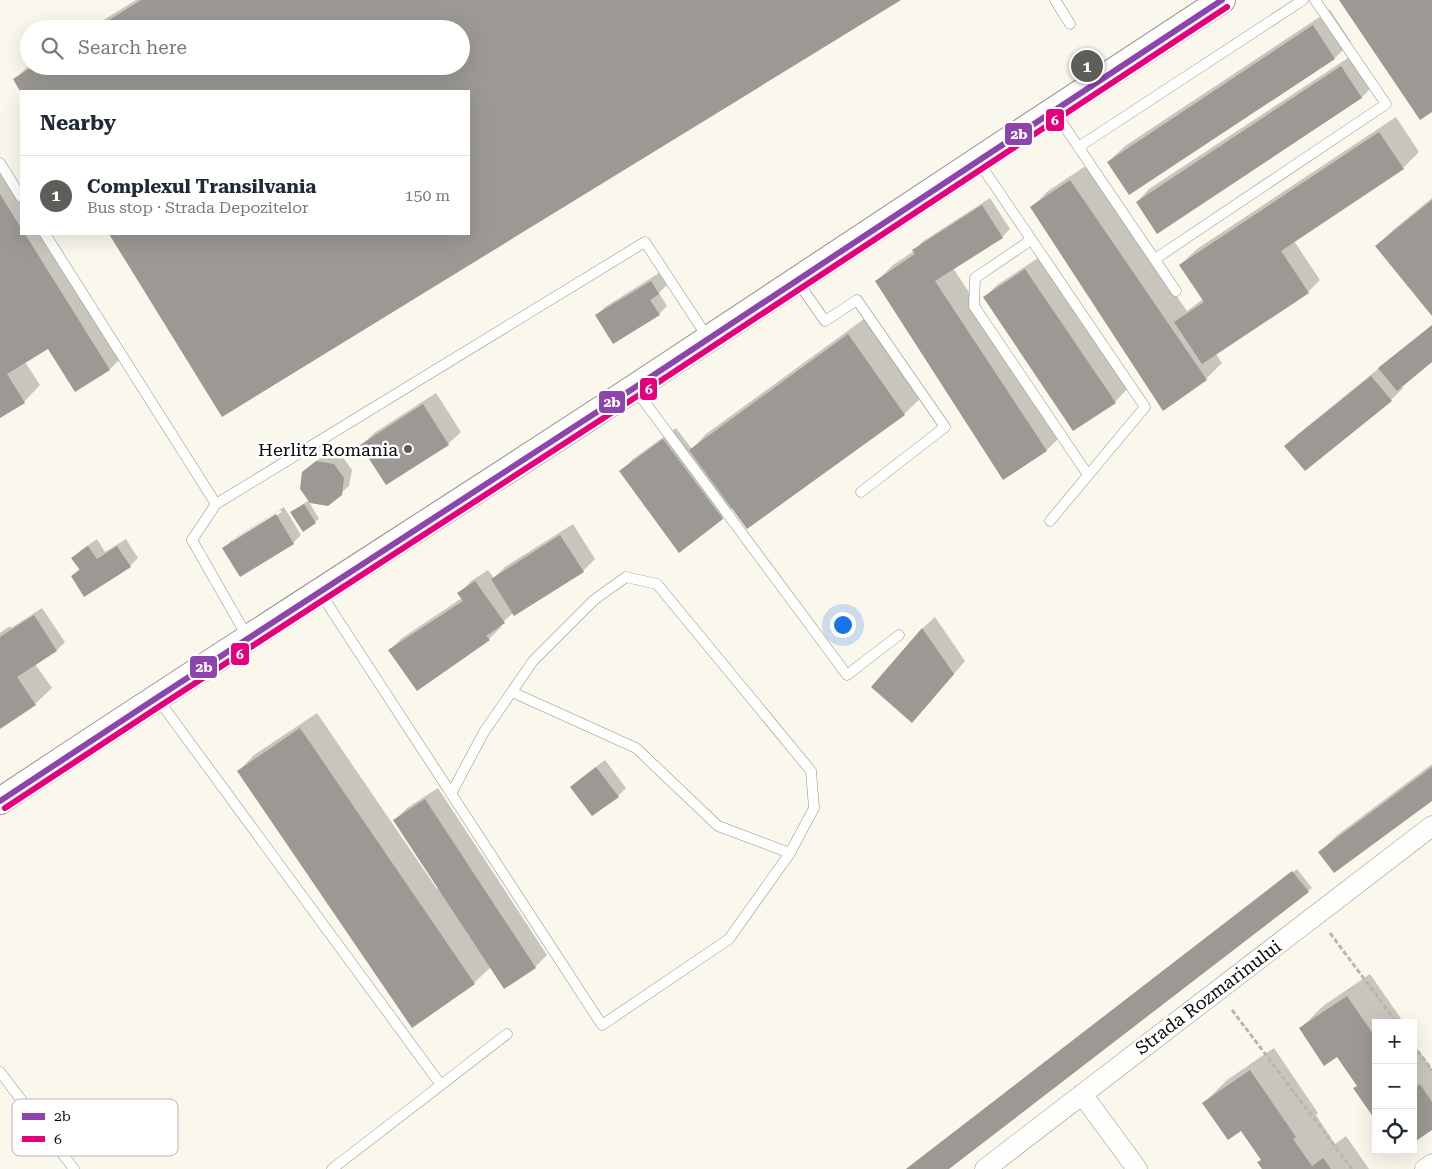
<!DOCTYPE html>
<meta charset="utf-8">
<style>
:root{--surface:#fff;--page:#f2f2f3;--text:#1f2937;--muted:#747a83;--line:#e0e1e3;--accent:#5e5d59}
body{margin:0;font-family:"Roboto Serif",serif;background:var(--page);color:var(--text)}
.controls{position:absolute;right:15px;bottom:15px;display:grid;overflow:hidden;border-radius:0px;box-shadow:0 5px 20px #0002}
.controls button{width:45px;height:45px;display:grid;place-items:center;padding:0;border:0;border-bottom:1px solid var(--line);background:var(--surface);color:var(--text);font:25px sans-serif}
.you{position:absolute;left:842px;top:624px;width:18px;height:18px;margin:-12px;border:4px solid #fff;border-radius:50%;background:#1a73e8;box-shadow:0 0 0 8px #1a73e833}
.badge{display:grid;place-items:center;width:32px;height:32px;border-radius:50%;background:var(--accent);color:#fff;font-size:16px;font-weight:700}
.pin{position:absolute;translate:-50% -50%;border:2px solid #fff;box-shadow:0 1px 5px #0006}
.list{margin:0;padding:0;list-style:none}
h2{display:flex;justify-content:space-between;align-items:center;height:65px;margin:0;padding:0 20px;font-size:21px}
h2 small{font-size:16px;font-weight:400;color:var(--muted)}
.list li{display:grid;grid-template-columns:32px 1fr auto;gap:15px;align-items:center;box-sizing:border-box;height:80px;padding:0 20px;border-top:1px solid var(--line)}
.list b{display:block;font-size:19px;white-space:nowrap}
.list p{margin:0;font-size:16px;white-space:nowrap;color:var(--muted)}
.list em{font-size:16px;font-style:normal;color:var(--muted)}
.icon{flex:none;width:28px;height:28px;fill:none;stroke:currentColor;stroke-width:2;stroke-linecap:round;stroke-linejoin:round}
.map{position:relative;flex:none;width:1432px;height:1169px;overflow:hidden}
.search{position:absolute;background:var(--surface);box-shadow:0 5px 20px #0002;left:20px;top:20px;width:450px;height:55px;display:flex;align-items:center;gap:12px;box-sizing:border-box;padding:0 18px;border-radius:28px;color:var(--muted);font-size:19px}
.panel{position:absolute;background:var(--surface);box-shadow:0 5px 20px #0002;left:20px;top:90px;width:450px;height:145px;border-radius:0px}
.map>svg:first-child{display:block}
.shadow{fill:#0003;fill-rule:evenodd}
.building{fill:#9c9994}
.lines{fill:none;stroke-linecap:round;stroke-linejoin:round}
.service-casing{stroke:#92918c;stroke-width:11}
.minor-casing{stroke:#92918c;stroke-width:21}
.tertiary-casing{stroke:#92918c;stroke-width:28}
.path{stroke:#b7b6b5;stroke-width:3;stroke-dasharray:5 2.5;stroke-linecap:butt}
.service{stroke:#fefefc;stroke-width:10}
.minor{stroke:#fefefc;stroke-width:20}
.tertiary{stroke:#fefefc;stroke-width:26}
.bus-1-casing{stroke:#fff;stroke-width:10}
.bus-2-casing{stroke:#fff;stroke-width:10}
.bus-1{stroke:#8e44ad;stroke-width:6}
.bus-2{stroke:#e5007d;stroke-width:6}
.poi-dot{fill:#5e5d59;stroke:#fff;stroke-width:2}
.labels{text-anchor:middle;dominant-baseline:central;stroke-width:5;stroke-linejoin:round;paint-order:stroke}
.poi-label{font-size:18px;fill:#0a0a0a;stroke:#fff;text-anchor:end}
.street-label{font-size:18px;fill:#0a0a0a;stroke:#fff}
.key{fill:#fff;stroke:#b6b6b6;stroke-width:1}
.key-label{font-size:14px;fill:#0a0a0a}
.line-badge{stroke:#fff;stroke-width:2}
.badge-label{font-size:14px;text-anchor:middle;font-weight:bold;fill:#fff}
</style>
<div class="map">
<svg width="1432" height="1169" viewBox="0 0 1432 1169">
<rect width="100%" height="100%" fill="#faf7ed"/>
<!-- shadow -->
<path class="shadow" d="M136 0H899L223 416 110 234H469V91H22L14 79 29 66H461V29H89Z
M1330 10 1351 42 1335 58 1130 193 1108 162 1125 146Z
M1354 54 1374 85 1362 97 1157 232 1137 202 1149 189Z
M1396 117 1419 152 1403 168 1294 241 1320 280 1308 292 1216 354 1222 363 1206 379 1032 207 1048 191 1087 165 1187 311 1203 299 1180 265 1197 249Z
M4 160 21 187V234H51L126 353 110 369 75 391 48 348 25 362 40 385 24 402 0 416V162Z
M990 198 1010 229 1002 237 953 268 1063 434 1047 450 1004 478 877 281 893 265 914 251 922 242Z
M1432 198V314L1377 246 1393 230Z
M1038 258 1127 389 1115 402 984 298 997 285Z
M659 273 667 285 659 293 667 306 659 314 597 315 605 307Z
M864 319 921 398 904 414 747 527 733 508 722 518 621 471 633 459 676 428 692 449 706 434Z
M1432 325V361L1401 386 1403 388 1391 400 1286 446 1298 434Z
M436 393 461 432 448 444 387 483 362 445 374 433Z
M325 454 342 456 352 470 349 486 327 505 309 502 319 519 303 530 292 512 309 500 303 472Z
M284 507 301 535 293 543 224 548 232 540ZM280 510 282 512 232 544V541Z
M573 524 595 559 583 571 514 612 500 625 501 627 489 639 417 689 390 650 402 638 462 598 459 594 471 581 488 570 494 578 505 567Z
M97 539 105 552 126 539 138 558 130 566 72 576 80 568 73 558 81 550Z
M42 608 65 642 57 650 35 664 52 688 35 704 0 727V633L10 626 11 628Z
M935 617 965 661 924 709 873 687 923 628Z
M317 713 437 889 439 888 395 820 407 808 438 788 547 955 535 967H491L474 983 238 772 254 755Z
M605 760 626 788 618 796 571 787 580 779Z
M1432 764V799L1320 852 1336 836Z
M1297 869 1312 888 1308 891 947 1169H906Z
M1370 974 1404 1023H1376V1119L1358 1085 1338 1055 1300 1029 1323 1006Z
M1413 1043 1432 1069V1129L1413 1142Z
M1274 1048 1318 1113 1316 1115 1335 1144 1346 1136 1369 1169H1263L1262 1159 1241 1130 1204 1103 1227 1080Z"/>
<!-- building -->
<path class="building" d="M141 0H901L222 417 109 234H469V91H20L13 79 34 66H461V29H95Z
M1339 0H1432V112L1420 120Z
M1313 25 1335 59 1129 195 1107 162Z
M1341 66 1362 98 1157 234 1136 202Z
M1379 132 1404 169 1281 251 1309 293 1202 364 1174 322 1204 302 1179 265Z
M1070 180 1207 380 1163 411 1030 207Z
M0 194 21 228V234H25L110 370 75 392 48 349 7 374 25 403 0 418Z
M1432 200V316L1375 246Z
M982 205 1003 238 935 281 1047 451 1003 480 875 281 915 254 912 250Z
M1025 269 1116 403 1073 431 983 297Z
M651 281 659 294 650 300 660 315 613 344 595 315Z
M1432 325V362L1397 391 1378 368Z
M848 334 905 415 747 529 689 450Z
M1371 376 1392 401 1305 471 1284 446Z
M423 404 449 445 386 485 360 445Z
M663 439 723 519 679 553 619 471Z
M316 461 334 464 344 478 342 495 328 506 310 503 300 489 302 472Z
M304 504 316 523 303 532 290 512Z
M276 514 294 544 240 577 222 548Z
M560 535 584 572 514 616 491 579Z
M88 546 97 559 117 546 131 567 84 597 71 576 80 570 71 558Z
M475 581 505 623 486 636 490 640 417 691 388 650 463 601 457 593Z
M34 615 57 651 17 677 36 705 0 729V637Z
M922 628 954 674 912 723 871 687Z
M300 728 475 984 412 1028 237 771Z
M596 767 619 797 592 816 570 787Z
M1432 767V801L1334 873 1318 852Z
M425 799 536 968 504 989 393 820Z
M1292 871 1309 892 949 1169H906Z
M1347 996 1376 1038V1121L1353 1088 1357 1086 1337 1057 1324 1066 1299 1028Z
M1250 1070 1296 1137 1293 1139 1312 1166 1323 1158 1331 1169H1262L1257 1162 1261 1160 1241 1131 1228 1140 1202 1103Z
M1420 1084 1432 1102V1130L1413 1143V1088Z"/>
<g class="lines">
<!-- service casing -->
<g class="service-casing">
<path id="service" d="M1055 0 1070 24
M1054 111 1176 291
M1080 146 1303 0
M978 161 1145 407 1050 521
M0 163 21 197
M45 234 216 504
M1031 240 975 278 974 306 1088 475
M1155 259 1386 104 1315 0
M797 281 825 321 857 300 945 427 861 492
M635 389 847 675 899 635
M320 592 336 617 602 1025 729 939 790 853 814 808 811 771 657 584 626 577 594 600 533 661 484 732 451 794
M248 638 192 540 216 504 645 242 708 338
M512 692 636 748 718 826 790 853
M157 698 441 1085
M0 1072 74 1169
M332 1169 507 1034"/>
</g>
<!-- minor casing -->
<g class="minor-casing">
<path id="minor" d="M1082 1094 1137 1169
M985 1169 1432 826
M1425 1169 1432 1164"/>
</g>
<!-- tertiary casing -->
<g class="tertiary-casing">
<path id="tertiary" d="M0 801C210 661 423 526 634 388 831 259 1025 128 1222 0"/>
</g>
<!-- path -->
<path class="path" d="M1330 933 1397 1023
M1232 1010 1352 1169
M1413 1045 1432 1070"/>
<!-- service -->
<use href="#service" class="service"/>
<!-- minor -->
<use href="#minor" class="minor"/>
<!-- tertiary -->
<use href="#tertiary" class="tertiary"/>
<!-- bus-1 casing -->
<g class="bus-1-casing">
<path id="bus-1" d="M0 801 158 697 634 388 1222 0"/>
</g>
<!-- bus-2 casing -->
<g class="bus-2-casing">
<path id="bus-2" d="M5 808 163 704 639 395 1227 7"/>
</g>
<!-- bus-1 -->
<use href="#bus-1" class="bus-1"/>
<!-- bus-2 -->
<use href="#bus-2" class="bus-2"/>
</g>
<!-- markers -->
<circle class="poi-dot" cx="408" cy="449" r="5"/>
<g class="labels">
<!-- poi labels -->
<g class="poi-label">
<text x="398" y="449">Herlitz Romania</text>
</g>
<!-- street labels -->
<g class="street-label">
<text transform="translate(1208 997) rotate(-37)">Strada Rozmarinului</text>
</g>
</g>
<!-- legend -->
<rect x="12" y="1099" width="166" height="57" rx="8" class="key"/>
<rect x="22" y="1113" width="23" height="7" fill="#8e44ad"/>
<rect x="22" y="1136" width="23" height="6" fill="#e5007d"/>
<g class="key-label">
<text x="54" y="1121">2b</text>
<text x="54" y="1144">6</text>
</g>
<g class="line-badge">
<rect x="1045" y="108" width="20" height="24" rx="5" fill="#e5007d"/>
<rect x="1004" y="122" width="29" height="24" rx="5" fill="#8e44ad"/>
<rect x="639" y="377" width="19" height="24" rx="5" fill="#e5007d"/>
<rect x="598" y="390" width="28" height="24" rx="5" fill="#8e44ad"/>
<rect x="230" y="642" width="20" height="24" rx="5" fill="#e5007d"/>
<rect x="189" y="655" width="29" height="24" rx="5" fill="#8e44ad"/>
</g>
<g class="badge-label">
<text x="1055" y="125">6</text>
<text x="1019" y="139">2b</text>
<text x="649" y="394">6</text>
<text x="612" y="407">2b</text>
<text x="240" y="659">6</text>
<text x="204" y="672">2b</text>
</g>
</svg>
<div class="controls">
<button>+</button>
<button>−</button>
<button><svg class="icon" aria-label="locate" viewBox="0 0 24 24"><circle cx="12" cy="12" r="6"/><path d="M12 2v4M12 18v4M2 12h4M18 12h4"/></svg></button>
</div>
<div class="you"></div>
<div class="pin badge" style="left:1087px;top:66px">1</div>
<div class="search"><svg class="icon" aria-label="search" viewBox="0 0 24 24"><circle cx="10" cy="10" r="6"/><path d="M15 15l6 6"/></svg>Search here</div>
<section class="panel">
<h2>Nearby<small></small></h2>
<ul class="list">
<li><span class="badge">1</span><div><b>Complexul Transilvania</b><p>Bus stop · Strada Depozitelor</p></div><em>150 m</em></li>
</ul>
</section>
</div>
